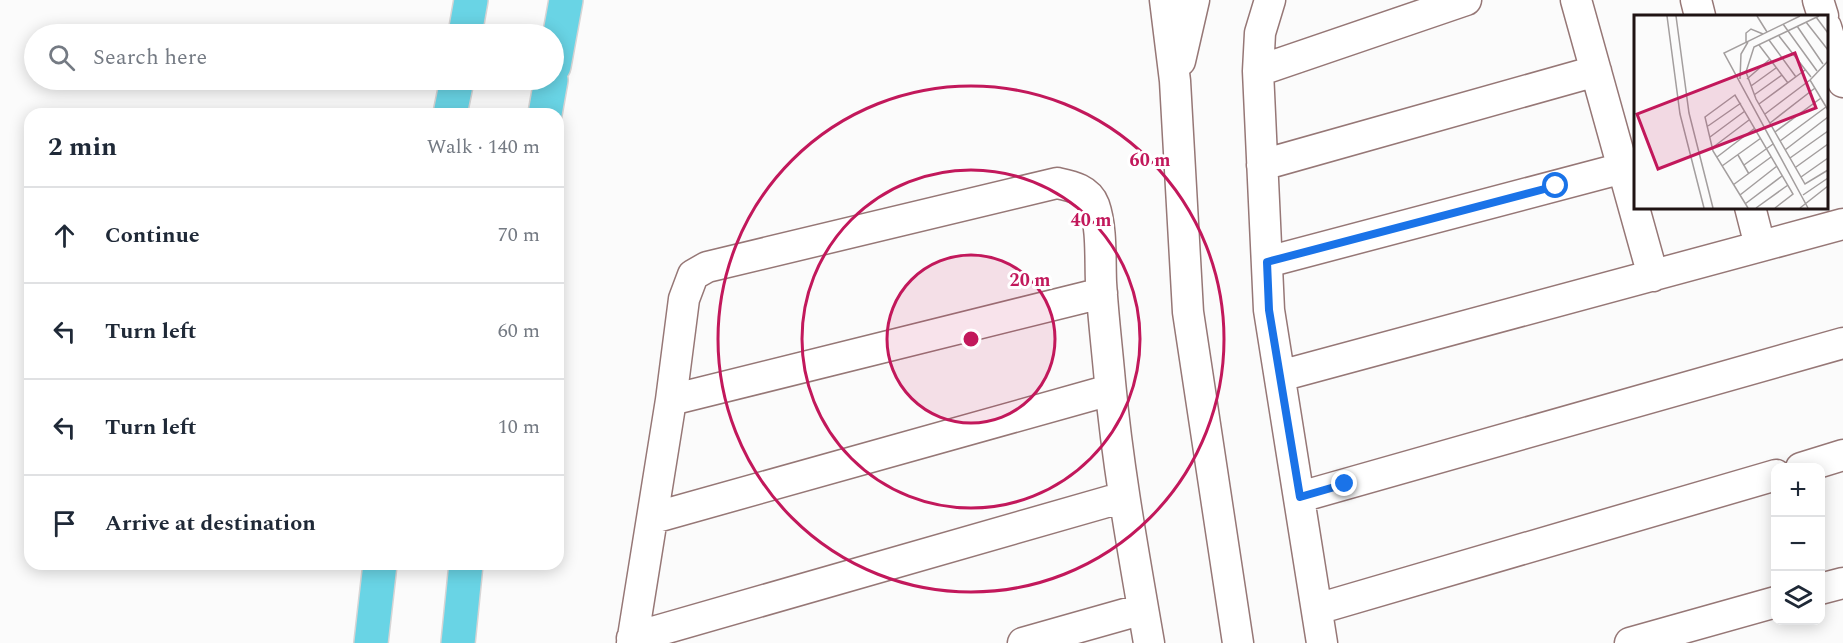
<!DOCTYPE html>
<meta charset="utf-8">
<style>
:root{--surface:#fff;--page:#f2f2f3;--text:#1f2937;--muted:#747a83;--line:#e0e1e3}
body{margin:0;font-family:Spectral,serif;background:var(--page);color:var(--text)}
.controls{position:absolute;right:18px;bottom:18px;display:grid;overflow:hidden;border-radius:12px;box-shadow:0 3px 15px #0003}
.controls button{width:54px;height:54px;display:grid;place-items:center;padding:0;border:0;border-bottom:2px solid var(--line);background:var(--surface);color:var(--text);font:30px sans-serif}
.stop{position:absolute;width:18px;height:18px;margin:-14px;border:4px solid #1a73e8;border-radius:50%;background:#fff}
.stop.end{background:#1a73e8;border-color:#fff;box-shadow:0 2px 6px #0008}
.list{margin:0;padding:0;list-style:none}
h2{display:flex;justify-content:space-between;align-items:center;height:78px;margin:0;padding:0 24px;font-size:26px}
h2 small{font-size:20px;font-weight:400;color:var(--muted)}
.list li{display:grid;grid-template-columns:39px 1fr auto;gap:18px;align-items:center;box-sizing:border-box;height:96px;padding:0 24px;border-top:2px solid var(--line)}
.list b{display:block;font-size:22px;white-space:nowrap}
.list em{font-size:20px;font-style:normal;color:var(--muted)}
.icon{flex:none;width:33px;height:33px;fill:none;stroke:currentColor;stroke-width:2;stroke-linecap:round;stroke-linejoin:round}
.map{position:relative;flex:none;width:1843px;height:643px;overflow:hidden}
.search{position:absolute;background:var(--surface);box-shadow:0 3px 15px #0003;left:24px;top:24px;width:540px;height:66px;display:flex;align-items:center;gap:15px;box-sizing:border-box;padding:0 21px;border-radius:33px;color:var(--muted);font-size:22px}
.panel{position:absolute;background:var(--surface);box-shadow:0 3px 15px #0003;left:24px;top:108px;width:540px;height:462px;border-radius:18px}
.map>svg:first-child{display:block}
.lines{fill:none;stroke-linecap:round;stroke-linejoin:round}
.minor-casing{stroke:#967776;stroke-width:33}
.highway-casing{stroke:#d7d5d5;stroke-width:36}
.minor{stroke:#fff;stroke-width:30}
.highway{stroke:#69d4e5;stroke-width:33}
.route{stroke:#1a73e8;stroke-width:8}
.ring{fill:none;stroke:#c2185b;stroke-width:3}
.inset-road{fill:none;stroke:#a39e9e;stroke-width:1.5}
.view{fill:#c2185b;fill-opacity:0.15;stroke:#c2185b;stroke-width:3}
.inset-edge{fill:none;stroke:#1f1313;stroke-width:3}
.centre{fill:#c2185b;stroke:#fff;stroke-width:3}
.ring-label{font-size:18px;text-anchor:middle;font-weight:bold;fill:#c2185b;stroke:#fff;stroke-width:6;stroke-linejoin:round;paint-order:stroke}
</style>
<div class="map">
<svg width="1843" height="643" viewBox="0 0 1843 643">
<rect width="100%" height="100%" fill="#fbfbfb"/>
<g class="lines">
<!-- minor casing -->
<g class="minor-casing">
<path id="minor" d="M1165 0 1175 81 1188 312 1238 643
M1270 0 1260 33 1258 71 1269 310 1322 643
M1576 0 1653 276
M1696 0 1700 16
M1818 0 1823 16
M1826 27 1843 82
M1180 61 1194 0
M1258 71 1466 0
M1262 165 1596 71
M1750 207 1760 246
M1267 262 1623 168
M1280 376 1843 224
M671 400 1102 293
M1801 468 1843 455
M1300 497 1843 343
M653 518 1110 390
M1820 589 1843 583
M1317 609 1776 475
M632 638 1124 497
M632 643 671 400 684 299 693 275 707 267 1057 183C1071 186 1088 189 1094 205 1102 228 1100 257 1101 282 1103 315 1107 348 1110 382 1118 469 1134 556 1149 643
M1023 643 1143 609
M1630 643 1776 602"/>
</g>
<!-- highway casing -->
<g class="highway-casing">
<path id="highway" d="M465 34 471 0
M554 66 566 0
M450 114 457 80
M545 114 551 80
M371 643 380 564
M458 643 466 564"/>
</g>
<!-- minor -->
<use href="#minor" class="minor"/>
<!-- highway -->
<use href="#highway" class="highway"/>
</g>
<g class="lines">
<!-- route -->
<path class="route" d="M1345 484 1300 497 1269 310 1267 262 1556 186"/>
</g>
<!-- distance rings -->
<circle cx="971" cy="339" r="84" fill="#c2185b" fill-opacity=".12"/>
<g class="ring">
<circle cx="971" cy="339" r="84"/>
<circle cx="971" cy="339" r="169"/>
<circle cx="971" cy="339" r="253"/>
</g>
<!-- overview -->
<g transform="translate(1634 15)">
<rect width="194" height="194" fill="#fbfbfb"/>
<path class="inset-road" d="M33 1 46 99 70 193M42 1 55 98 79 193M123 1 133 17M166 1 90 38 174 193M185 1 120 32 112 57 122 84 171 169 194 155M182 2 194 18M172 7 194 35M149 9 183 56M163 11 189 49M145 21 177 62M135 25 162 62M112 27V18L117 14 129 19M125 30 154 68M194 46 176 65 194 95M106 64 107 39 114 27M113 64 136 44M117 71 142 53M120 80 148 60M125 89 171 55M131 99 176 65M136 108 181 73M74 111 107 88M141 117 187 83M76 122 111 96M146 126 192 92M78 133 115 105M151 135 194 102M104 140 115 159M83 142 121 113M156 143 194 116M110 150 139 129M88 151 127 123M162 152 194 129M167 162 194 143M99 170 137 142M106 180 143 151M169 180 194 163M111 189 148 161M114 193 79 136 71 102 101 80 159 179 141 193M122 193 154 170M166 193 194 171"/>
<path class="view" d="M161 38 182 93 24 154 3 99Z"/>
<rect width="194" height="194" class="inset-edge"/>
</g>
<circle cx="971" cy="339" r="9" class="centre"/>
<g class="ring-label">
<text x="1150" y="166">60 m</text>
<text x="1091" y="226">40 m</text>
<text x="1030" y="286">20 m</text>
</g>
</svg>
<div class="controls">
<button>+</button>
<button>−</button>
<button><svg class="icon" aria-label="layers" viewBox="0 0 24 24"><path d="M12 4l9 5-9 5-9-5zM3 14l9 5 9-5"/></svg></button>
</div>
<div class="stop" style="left:1556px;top:186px"></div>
<div class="stop end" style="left:1345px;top:484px"></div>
<div class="search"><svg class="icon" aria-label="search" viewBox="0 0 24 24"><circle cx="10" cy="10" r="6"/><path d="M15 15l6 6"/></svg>Search here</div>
<section class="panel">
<h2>2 min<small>Walk · 140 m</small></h2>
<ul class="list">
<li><svg class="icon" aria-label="ahead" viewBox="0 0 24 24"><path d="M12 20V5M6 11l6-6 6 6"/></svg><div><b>Continue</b></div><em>70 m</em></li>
<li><svg class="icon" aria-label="left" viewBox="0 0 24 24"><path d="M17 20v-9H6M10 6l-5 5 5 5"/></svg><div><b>Turn left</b></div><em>60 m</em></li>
<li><svg class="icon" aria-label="left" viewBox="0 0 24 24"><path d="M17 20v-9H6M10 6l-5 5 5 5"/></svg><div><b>Turn left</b></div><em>10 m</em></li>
<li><svg class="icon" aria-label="arrive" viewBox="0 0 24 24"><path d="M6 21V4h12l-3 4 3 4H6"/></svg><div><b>Arrive at destination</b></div></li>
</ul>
</section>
</div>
